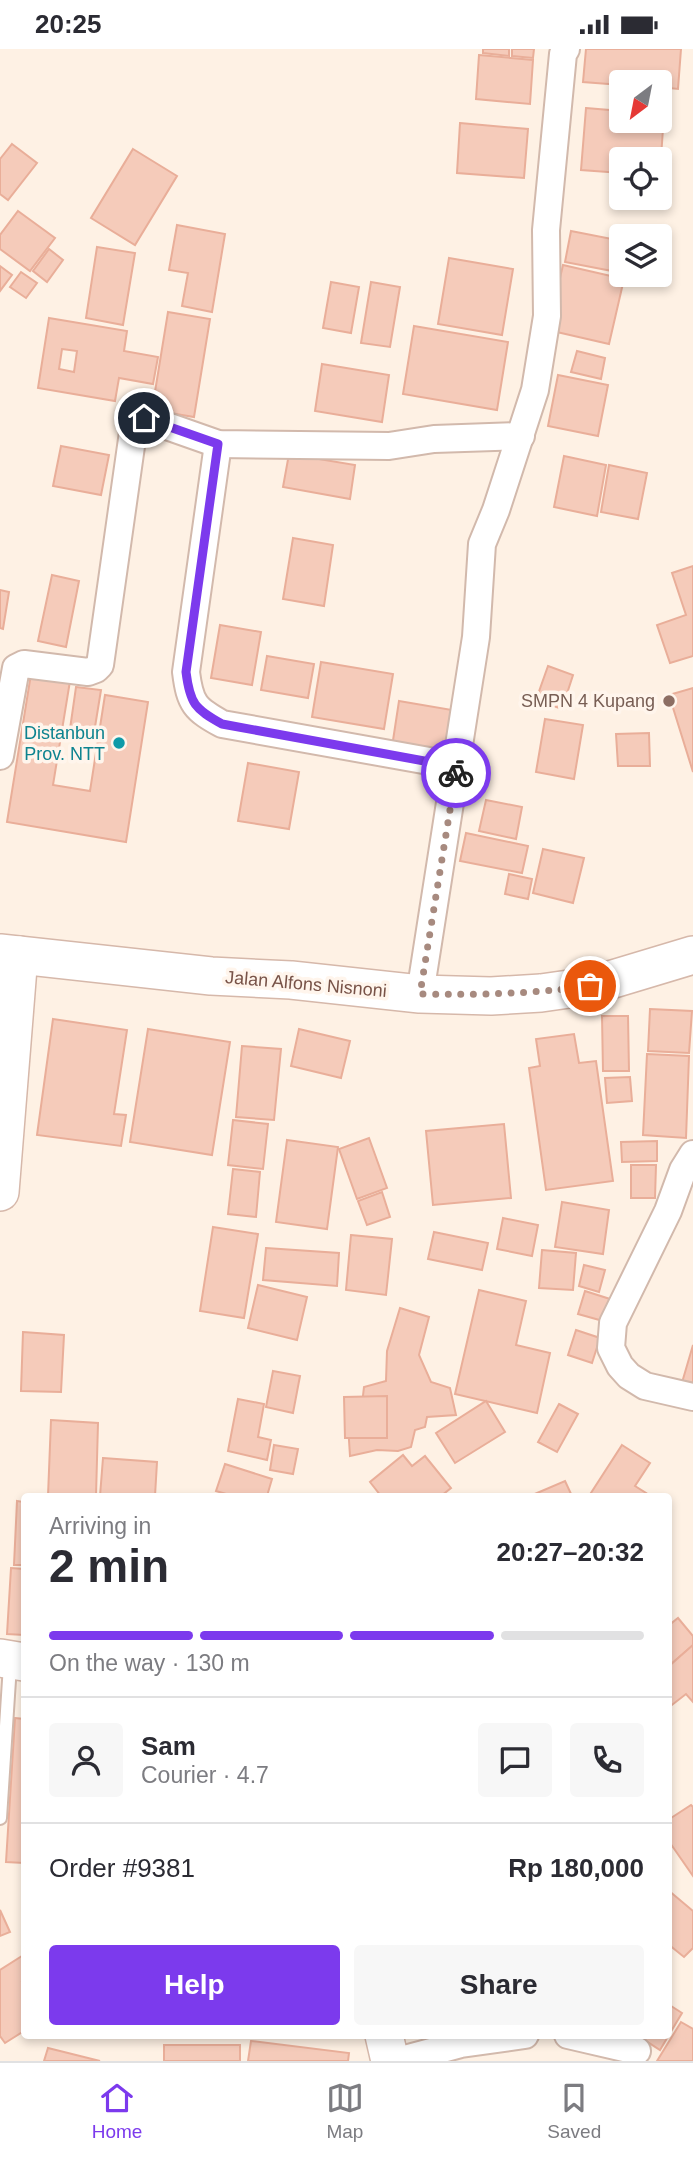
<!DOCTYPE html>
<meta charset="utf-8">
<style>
:root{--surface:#fff;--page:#f7f7f7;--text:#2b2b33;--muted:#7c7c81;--line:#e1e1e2;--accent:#7c3aed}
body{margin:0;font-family:Helvetica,sans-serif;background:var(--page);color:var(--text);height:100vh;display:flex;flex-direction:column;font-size:26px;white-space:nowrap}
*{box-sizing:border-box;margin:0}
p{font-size:23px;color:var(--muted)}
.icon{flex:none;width:38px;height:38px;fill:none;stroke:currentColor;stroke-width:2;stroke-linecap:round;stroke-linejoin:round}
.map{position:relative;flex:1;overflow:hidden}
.side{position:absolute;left:21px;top:1444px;width:651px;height:546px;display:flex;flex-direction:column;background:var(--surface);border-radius:7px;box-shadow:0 4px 10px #0003}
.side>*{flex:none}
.needle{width:46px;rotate:212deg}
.buttons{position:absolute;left:609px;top:21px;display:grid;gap:14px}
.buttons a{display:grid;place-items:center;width:63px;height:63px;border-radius:7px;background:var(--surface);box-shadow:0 4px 10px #0003;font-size:35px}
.pin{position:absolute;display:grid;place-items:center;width:60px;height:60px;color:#fff;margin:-30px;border:4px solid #fff;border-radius:50%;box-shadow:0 2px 7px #0007}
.courier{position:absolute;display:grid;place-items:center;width:70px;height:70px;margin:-35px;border:5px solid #7c3aed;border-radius:50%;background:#fff;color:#222;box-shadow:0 2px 9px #0007}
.head em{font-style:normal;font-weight:700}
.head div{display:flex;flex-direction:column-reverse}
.head{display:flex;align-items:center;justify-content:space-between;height:119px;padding:0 28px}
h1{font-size:46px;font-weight:700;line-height:52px}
.bar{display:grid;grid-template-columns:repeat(4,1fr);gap:10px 7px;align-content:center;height:84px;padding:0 28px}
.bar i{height:9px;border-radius:5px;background:var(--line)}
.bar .current{background:var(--accent)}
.bar p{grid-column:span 4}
.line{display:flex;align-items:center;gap:18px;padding:0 28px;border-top:2px solid var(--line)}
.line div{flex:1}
.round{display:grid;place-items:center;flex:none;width:74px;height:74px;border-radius:7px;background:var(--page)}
.action{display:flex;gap:14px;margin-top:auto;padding:14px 28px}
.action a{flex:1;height:80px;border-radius:7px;background:var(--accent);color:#fff;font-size:28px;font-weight:700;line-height:80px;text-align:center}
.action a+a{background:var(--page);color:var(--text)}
.status{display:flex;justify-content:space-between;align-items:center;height:49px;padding:0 35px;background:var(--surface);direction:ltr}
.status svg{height:19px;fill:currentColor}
.tab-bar{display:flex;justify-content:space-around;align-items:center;height:98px;border-top:2px solid var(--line);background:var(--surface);font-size:19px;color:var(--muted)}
.tab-bar a{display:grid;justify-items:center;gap:4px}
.tab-bar .current{color:var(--accent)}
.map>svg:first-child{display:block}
</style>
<div class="status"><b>20:25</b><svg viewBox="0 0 49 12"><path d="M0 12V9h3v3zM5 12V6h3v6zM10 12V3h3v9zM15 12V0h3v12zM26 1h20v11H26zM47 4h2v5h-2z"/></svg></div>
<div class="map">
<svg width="693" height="2012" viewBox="0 0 693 2012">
<rect width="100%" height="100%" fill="#fef1e4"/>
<g fill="#f5cbba" stroke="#e9ae99" stroke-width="2" fill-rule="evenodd">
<path d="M483,0H509V7L483,4Z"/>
<path d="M512,0H534L533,9L512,7Z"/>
<path d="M586,0H681L678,40L660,38V33H621V36L583,33Z"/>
<path d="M479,6L533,11L530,55L476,50Z"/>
<path d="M586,59L621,62V72H660V65H664L660,123V110H621V124L581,121Z"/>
<path d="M460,74L528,80L524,129L457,124Z"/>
<path d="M12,95L37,114L8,151L0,145V110Z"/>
<path d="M133,100L177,127L135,196L91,169Z"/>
<path d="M18,162L55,189L30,222L0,200V186Z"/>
<path d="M177,176L225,185L212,263L182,257L188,224L169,221Z"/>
<path d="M571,182L617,191L612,222L565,213Z"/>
<path d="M97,198L135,204L123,276L86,269Z"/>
<path d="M49,200L63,211L47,233L33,222Z"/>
<path d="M449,209L513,220L502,286L438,275Z"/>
<path d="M563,216L624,230L609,295L548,281Z"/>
<path d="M0,217L12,226L0,242Z"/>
<path d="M21,223L37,234L26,249L10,238Z"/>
<path d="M331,233L359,238L351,284L323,279Z"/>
<path d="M371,233L400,238L390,298L361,294Z"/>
<path d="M168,263L210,270L194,368L152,361Z"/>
<path d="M49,269L127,282L124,302L158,308L153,335L119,329L115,352L38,339ZM62,300L77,302L74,323L59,320Z"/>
<path d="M414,277L508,293L497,361L403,345Z"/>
<path d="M577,302L605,309L601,330L571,323Z"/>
<path d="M322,315L389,326L382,373L315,362Z"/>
<path d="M558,326L608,336L598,387L548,377Z"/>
<path d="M61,397L109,406L101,446L53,437Z"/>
<path d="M289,405L355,416L350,450L283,438Z"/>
<path d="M564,407L606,416L597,467L554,458Z"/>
<path d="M609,416L647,424L638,470L601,463Z"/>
<path d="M293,489L333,496L324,557L283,550Z"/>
<path d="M693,517V607L670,614L657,576L686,566L672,524Z"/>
<path d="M52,526L79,532L66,598L38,592Z"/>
<path d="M0,541L9,543L3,580L0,579Z"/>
<path d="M220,576L261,583L252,636L211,629Z"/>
<path d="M267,607L314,615L308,649L261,641Z"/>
<path d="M321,613L393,625L384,680L312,668Z"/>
<path d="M548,617L573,626L562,660L536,651Z"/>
<path d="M31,625L70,632L53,736L90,742L105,646L148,653L126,793L7,773Z"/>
<path d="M76,638L101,641L94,684L70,680Z"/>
<path d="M693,639V723L669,646Z"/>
<path d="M399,652L452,661L444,707L392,698Z"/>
<path d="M545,670L583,676L574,730L536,723Z"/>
<path d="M649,684L650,717H618L616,685Z"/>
<path d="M248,714L299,723L289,780L238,772Z"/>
<path d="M486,751L522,758L516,790L479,782Z"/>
<path d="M466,784L528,797L522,824L460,812Z"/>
<path d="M543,800L584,809L573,854L533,844Z"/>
<path d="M509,825L532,830L528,850L505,845Z"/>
<path d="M650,960L692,962L689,1004L648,1002Z"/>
<path d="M602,967H628L629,1022H603Z"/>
<path d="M53,970L127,981L114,1065L126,1066L121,1097L37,1086Z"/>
<path d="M148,980L230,993L212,1106L130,1093Z"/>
<path d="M299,980L350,992L341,1029L291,1017Z"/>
<path d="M574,985L579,1014L596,1012L613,1132L546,1141L529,1019L540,1017L536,990Z"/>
<path d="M242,997L281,1000L274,1071L236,1068Z"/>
<path d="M647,1005L689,1007L686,1089L643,1086Z"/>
<path d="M630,1028L632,1052L607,1054L605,1029Z"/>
<path d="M233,1071L268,1075L263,1120L228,1116Z"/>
<path d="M504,1075L511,1149L433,1156L426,1082Z"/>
<path d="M369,1089L387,1139L357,1150L339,1100Z"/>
<path d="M287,1091L338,1098L327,1180L276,1173Z"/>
<path d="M657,1092V1112L622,1113L621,1093Z"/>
<path d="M631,1116H656L655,1149H631Z"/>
<path d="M233,1120L260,1123L256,1168L228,1165Z"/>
<path d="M382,1143L390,1168L367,1176L358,1152Z"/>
<path d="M562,1153L609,1161L603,1205L555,1198Z"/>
<path d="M503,1169L538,1176L532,1207L497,1200Z"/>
<path d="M213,1178L258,1185L244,1269L200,1262Z"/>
<path d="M434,1183L488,1194L482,1221L428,1210Z"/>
<path d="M351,1186L392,1190L386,1246L346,1241Z"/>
<path d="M266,1199L339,1204L337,1237L263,1231Z"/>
<path d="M542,1201L576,1204L573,1241L539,1239Z"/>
<path d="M584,1216L605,1221L599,1243L579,1237Z"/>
<path d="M258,1236L307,1248L297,1291L248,1279Z"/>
<path d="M479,1241L526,1252L516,1296L550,1304L537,1364L455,1345Z"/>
<path d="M585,1242L610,1250L603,1272L578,1265Z"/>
<path d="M400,1259L429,1268L419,1306L431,1333L450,1339L456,1366L427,1368L425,1378L415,1381L411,1398L398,1402L377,1401L350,1407L347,1360L362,1355L364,1338L386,1332L387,1302Z"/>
<path d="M576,1281L600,1289L592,1314L568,1306Z"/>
<path d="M23,1283L64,1286L61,1343L21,1342Z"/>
<path d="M693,1296V1340L681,1337Z"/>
<path d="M273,1322L300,1327L293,1364L266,1358Z"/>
<path d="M387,1347V1389H345L344,1348Z"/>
<path d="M238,1350L264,1355L258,1388L271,1391L267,1411L228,1402Z"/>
<path d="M486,1352L505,1383L455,1414L436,1384Z"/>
<path d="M559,1355L578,1365L557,1403L538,1393Z"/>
<path d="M51,1371L98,1374L96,1447H48Z"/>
<path d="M274,1396L298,1400L293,1425L270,1421Z"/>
<path d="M622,1396L650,1414L635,1437L646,1444L643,1447H589Z"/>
<path d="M403,1406L412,1417L425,1407L451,1439L441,1447H381L370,1433Z"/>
<path d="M103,1409L157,1413L155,1447H100Z"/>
<path d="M225,1415L272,1430L267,1447H233L216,1442Z"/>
<path d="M565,1432L572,1447H530Z"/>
<path d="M17,1452L24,1453V1516H14Z"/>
<path d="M11,1519L24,1520V1586L7,1585Z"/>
<path d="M678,1569L693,1587V1596L670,1616L668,1577Z"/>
<path d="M693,1596V1653L686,1645L668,1659V1618Z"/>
<path d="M15,1669L24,1670V1814L6,1813Z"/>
<path d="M691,1756L693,1758V1827L668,1791V1771Z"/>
<path d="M668,1841L693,1862V1899L684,1908L668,1895Z"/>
<path d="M0,1861L10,1883L0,1887Z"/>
<path d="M22,1907L24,1912V1932L22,1933L24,1937V1982L5,1994L0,1987V1921Z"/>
<path d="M668,1955L682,1964L660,2001L640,1988L668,1986Z"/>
<path d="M681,1973L693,1980V2012H657Z"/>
<path d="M251,1992L349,2004L348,2012H248Z"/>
<rect x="164" y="1996" width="76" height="16"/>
<path d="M48,1999L100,2012H44Z"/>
</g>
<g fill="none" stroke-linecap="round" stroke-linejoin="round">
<defs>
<path id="lane" d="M0,1769L10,1616"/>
<g id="street">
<path d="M218,395L186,623C190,655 195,660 222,675L457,717"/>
<path d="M0,707L16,619L24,615L88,623L96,620L100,616L134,376L144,369L218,395L389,397L434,390L521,387"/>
<path d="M420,945L476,588L482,495L496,461L535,341L547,267L546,181L563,5L566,0"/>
<path d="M693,1105L683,1121L668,1162L613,1274L611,1299L620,1317L629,1327L645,1337L693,1348"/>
<path d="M568,1986L637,2002"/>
<path d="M397,2012L461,1995L525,1986"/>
</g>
<g id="secondary">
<path d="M0,904L211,927L291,931L420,945L491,947L541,944L590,937L693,906"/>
<path d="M0,1143L19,906"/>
<path d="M0,1609L24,1613"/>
<path d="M384,1986L390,2012"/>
</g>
</defs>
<use href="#lane" stroke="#d2b9ac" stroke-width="16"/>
<use href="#street" stroke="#d2b9ac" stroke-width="30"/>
<use href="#secondary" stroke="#d6b8aa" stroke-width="40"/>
<use href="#lane" stroke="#fff" stroke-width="12"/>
<use href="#street" stroke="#fff" stroke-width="26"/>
<use href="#secondary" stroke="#fff" stroke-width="37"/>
</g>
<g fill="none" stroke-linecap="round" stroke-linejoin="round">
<path stroke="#a78a7f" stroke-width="7" stroke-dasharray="0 12.6" d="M456,724L420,945C479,946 531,945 590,937"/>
<path stroke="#7c3aed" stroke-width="9" d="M144,369L218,395L186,623C190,655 195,660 222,675L457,718L456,724"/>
</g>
<circle fill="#8d6e63" stroke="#fff5ec" stroke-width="2.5" cx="669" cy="652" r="7"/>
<circle fill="#0f9aa8" stroke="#fff5ec" stroke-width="2.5" cx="119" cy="694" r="7"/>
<g text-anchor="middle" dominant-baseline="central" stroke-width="7" stroke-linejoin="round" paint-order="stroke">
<g font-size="18" fill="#785e54" stroke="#fff5ec" text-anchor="end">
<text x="655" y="652">SMPN 4 Kupang</text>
</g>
<g font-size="18" fill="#0d838f" stroke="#fff5ec" text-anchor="end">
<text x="105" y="684">Distanbun<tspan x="105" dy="21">Prov. NTT</tspan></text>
</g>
<g font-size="18" fill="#785348" stroke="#fff5ec">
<text transform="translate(306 935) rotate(5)">Jalan Alfons Nisnoni</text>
</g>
</g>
</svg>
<div class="buttons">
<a><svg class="needle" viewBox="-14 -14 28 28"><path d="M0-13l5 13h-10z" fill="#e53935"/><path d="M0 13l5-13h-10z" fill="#7c7c81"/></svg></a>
<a><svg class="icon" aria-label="locate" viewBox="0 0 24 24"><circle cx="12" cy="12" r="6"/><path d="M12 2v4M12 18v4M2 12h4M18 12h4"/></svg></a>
<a><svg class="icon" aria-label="layers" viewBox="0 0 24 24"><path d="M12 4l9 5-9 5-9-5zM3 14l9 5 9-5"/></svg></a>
</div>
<div class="pin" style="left:590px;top:937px;background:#ea580c"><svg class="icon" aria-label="bag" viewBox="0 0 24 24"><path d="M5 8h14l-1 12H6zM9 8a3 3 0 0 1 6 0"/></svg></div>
<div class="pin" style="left:144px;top:369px;background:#1f2937"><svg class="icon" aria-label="home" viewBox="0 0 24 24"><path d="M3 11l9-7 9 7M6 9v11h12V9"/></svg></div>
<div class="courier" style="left:456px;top:724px"><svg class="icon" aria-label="bike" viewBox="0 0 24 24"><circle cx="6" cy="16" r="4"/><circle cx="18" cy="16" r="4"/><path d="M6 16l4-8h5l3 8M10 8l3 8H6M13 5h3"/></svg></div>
<section class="side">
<div class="head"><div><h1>2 min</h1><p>Arriving in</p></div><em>20:27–20:32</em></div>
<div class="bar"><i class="current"></i><i class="current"></i><i class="current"></i><i></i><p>On the way · 130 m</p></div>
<div class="line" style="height:126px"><a class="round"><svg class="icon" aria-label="person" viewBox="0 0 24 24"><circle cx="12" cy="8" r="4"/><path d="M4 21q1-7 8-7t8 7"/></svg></a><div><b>Sam</b><p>Courier · 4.7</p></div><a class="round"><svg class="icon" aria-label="chat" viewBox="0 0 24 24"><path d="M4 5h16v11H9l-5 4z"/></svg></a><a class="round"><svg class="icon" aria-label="phone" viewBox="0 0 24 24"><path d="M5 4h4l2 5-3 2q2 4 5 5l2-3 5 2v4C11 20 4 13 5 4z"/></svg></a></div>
<div class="line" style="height:91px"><div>Order #9381</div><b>Rp 180,000</b></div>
<div class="action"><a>Help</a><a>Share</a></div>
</section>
</div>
<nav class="tab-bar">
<a class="current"><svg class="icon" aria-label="home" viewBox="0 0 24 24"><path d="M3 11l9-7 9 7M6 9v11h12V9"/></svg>Home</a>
<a><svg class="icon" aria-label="map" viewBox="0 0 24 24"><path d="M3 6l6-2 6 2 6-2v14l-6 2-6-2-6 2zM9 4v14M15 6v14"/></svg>Map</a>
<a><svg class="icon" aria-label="saved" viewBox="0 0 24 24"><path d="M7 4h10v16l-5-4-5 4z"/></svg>Saved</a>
</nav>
